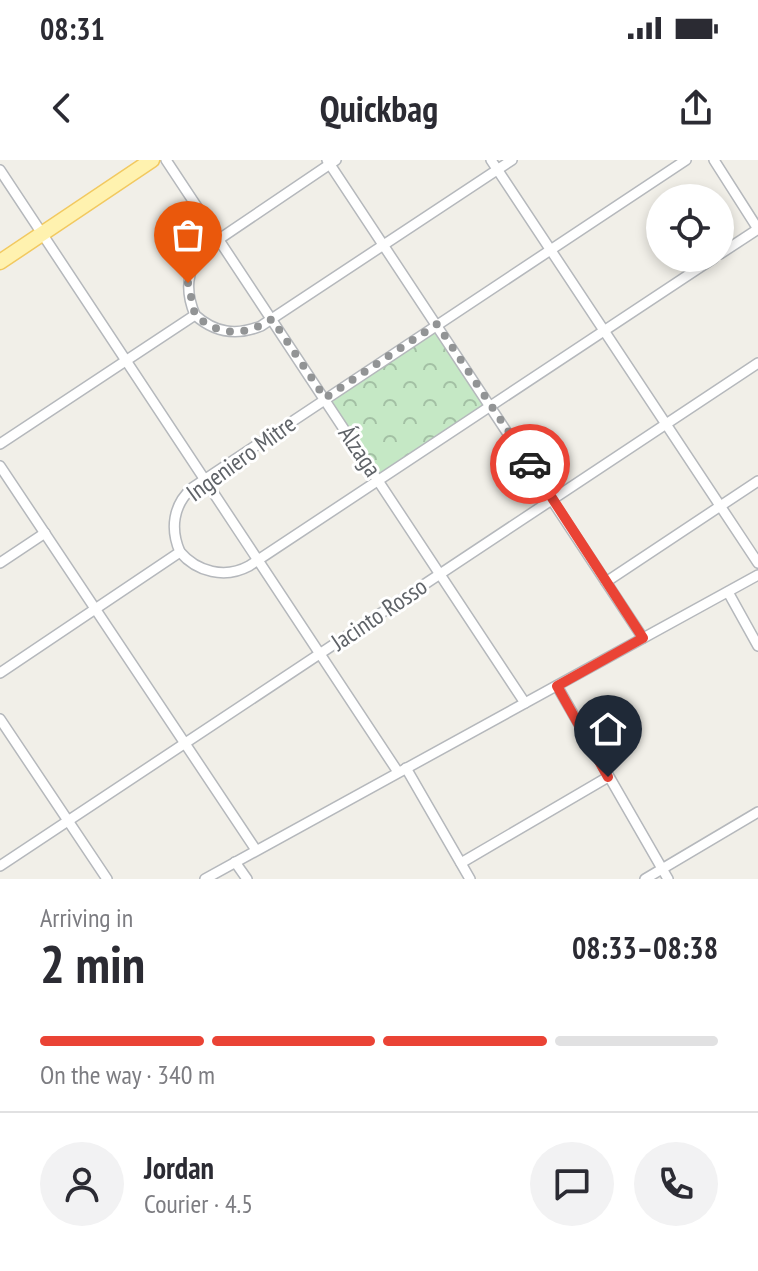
<!DOCTYPE html>
<meta charset="utf-8">
<style>
:root{--surface:#fff;--page:#f2f2f3;--text:#2b2b33;--muted:#7c7c81;--line:#e1e1e2;--accent:#ea4335}
body{margin:0;font-family:"PT Sans Narrow",sans-serif;background:var(--page);color:var(--text);height:100vh;display:flex;flex-direction:column;font-size:30px;white-space:nowrap}
*{box-sizing:border-box;margin:0}
p{font-size:26px;color:var(--muted)}
.icon{flex:none;width:44px;height:44px;fill:none;stroke:currentColor;stroke-width:2;stroke-linecap:round;stroke-linejoin:round}
.map{position:relative;height:719px;overflow:hidden}
.sheet{display:flex;flex-direction:column;background:var(--surface);flex:1}
.sheet>*{flex:none}
.fabs{position:absolute;left:646px;top:24px;display:grid;gap:16px}
.fabs a{display:grid;place-items:center;width:88px;height:88px;border-radius:50%;background:var(--surface);box-shadow:0 4px 12px #0003;font-size:40px}
.pin{position:absolute;display:grid;place-items:center;width:68px;height:68px;color:#fff;margin:-82px -34px;border-radius:50% 50% 50% 0;rotate:-45deg;box-shadow:0 0 8px #0007}
.pin .icon{rotate:45deg}
.courier{position:absolute;display:grid;place-items:center;width:80px;height:80px;margin:-40px;border:6px solid #ea4335;border-radius:50%;background:#fff;color:#222;box-shadow:0 2px 10px #0007}
.head em{font-style:normal;font-weight:600}
.head div{display:flex;flex-direction:column-reverse}
.head{display:flex;align-items:center;justify-content:space-between;height:136px;padding:0 40px}
h1{font-size:52px;font-weight:600;line-height:60px}
.bar{display:grid;grid-template-columns:repeat(4,1fr);gap:12px 8px;align-content:center;height:96px;padding:0 40px}
.bar i{height:10px;border-radius:6px;background:var(--line)}
.bar .on{background:var(--accent)}
.bar p{grid-column:span 4}
.line{display:flex;align-items:center;gap:20px;padding:0 40px;border-top:2px solid var(--line)}
.line div{flex:1}
.round{display:grid;place-items:center;flex:none;width:84px;height:84px;border-radius:42px;background:var(--page)}
.status{display:flex;justify-content:space-between;align-items:center;height:56px;padding:0 40px;background:var(--surface);direction:ltr}
.status svg{height:22px;fill:currentColor}
header{display:flex;justify-content:space-between;align-items:center;height:104px;padding:0 40px;background:var(--surface);font-size:36px;font-weight:600}
.map>svg:first-child{display:block}
</style>
<div class="status"><b>08:31</b><svg viewBox="0 0 49 12"><path d="M0 12V9h3v3zM5 12V6h3v6zM10 12V3h3v9zM15 12V0h3v12zM26 1h20v11H26zM47 4h2v5h-2z"/></svg></div>
<header><svg class="icon" aria-label="back" viewBox="0 0 24 24"><path d="M15 5l-7 7 7 7"/></svg>Quickbag<svg class="icon" aria-label="share" viewBox="0 0 24 24"><path d="M12 15V3M7 8l5-5 5 5M5 13v7h14v-7"/></svg></header>
<div class="map">
<svg width="758" height="719" viewBox="0 0 758 719">
<defs>
<pattern id="forest-crowns" width="20" height="18" patternUnits="userSpaceOnUse" patternTransform="scale(2)"><rect width="20" height="18" fill="#c5e8c5"/><path d="M2 6a3 3 0 1 1 6 0M12 15a3 3 0 1 1 6 0" fill="none" stroke="#a3c0a4"/></pattern>
</defs>
<rect width="100%" height="100%" fill="#f1efe8"/>
<path fill="url(#forest-crowns)" d="M437,164L491,244L378,318L325,238Z"/>
<g fill="none" stroke-linecap="round" stroke-linejoin="round">
<defs>
<g id="street">
<path d="M166,0L525,543"/>
<path d="M327,0L643,478"/>
<path d="M491,0L758,403"/>
<path d="M714,0L758,69"/>
<path d="M0,10L398,612"/>
<path d="M720,94L758,69"/>
<path d="M195,155C215,173 236,176 261,166L512,0"/>
<path d="M195,155C185,131 186,110 203,90L336,0"/>
<path d="M0,284L195,155"/>
<path d="M0,306L256,690"/>
<path d="M180,392C197,412 225,419 249,406L714,98"/>
<path d="M0,403L45,373"/>
<path d="M606,422L758,321"/>
<path d="M728,432L758,486"/>
<path d="M0,513L180,392C170,369 173,345 192,328L686,0"/>
<path d="M557,526L668,719"/>
<path d="M0,559L107,719"/>
<path d="M406,608L470,719"/>
<path d="M235,702L247,719"/>
<path d="M461,703L608,617"/>
<path d="M0,706L758,203"/>
<path d="M205,719L758,415"/>
<path d="M645,719L758,652"/>
</g>
<path id="primary" d="M0,102L152,0"/>
</defs>
<use href="#street" stroke="#b5b8bc" stroke-width="12"/>
<use href="#primary" stroke="#f2c960" stroke-width="17"/>
<use href="#street" stroke="#fff" stroke-width="9"/>
<use href="#primary" stroke="#fff2af" stroke-width="14"/>
</g>
<g fill="none" stroke-linecap="round" stroke-linejoin="round">
<path stroke="#929495" stroke-width="8" stroke-dasharray="0 14.4" d="M188,123L195,155C220,177 245,176 272,159L325,238L437,164L530,304"/>
<path stroke="#ea4335" stroke-width="10" d="M530,304L643,478L557,526L608,617"/>
</g>
<g text-anchor="middle" dominant-baseline="central" stroke-width="6" stroke-linejoin="round" paint-order="stroke">
<g font-size="24" fill="#5f6368" stroke="#fff">
<text transform="translate(360 291) rotate(56)">Álzaga</text>
<text transform="translate(241 298) rotate(-36)">Ingeniero Mitre</text>
<text transform="translate(379 454) rotate(-34)">Jacinto Rosso</text>
</g>
</g>
</svg>
<div class="fabs">
<a><svg class="icon" aria-label="locate" viewBox="0 0 24 24"><circle cx="12" cy="12" r="6"/><path d="M12 2v4M12 18v4M2 12h4M18 12h4"/></svg></a>
</div>
<div class="pin" style="left:188px;top:123px;background:#ea580c"><svg class="icon" aria-label="bag" viewBox="0 0 24 24"><path d="M5 8h14l-1 12H6zM9 8a3 3 0 0 1 6 0"/></svg></div>
<div class="pin" style="left:608px;top:617px;background:#1f2937"><svg class="icon" aria-label="home" viewBox="0 0 24 24"><path d="M3 11l9-7 9 7M6 9v11h12V9"/></svg></div>
<div class="courier" style="left:530px;top:304px"><svg class="icon" aria-label="car" viewBox="0 0 24 24"><path d="M5 17H2v-5l4-1 3-4h7l3 4 3 1v5h-3M9 17h6M6 11h13"/><circle cx="7" cy="17" r="2"/><circle cx="17" cy="17" r="2"/></svg></div>
</div>
<section class="sheet">
<div class="head"><div><h1>2 min</h1><p>Arriving in</p></div><em>08:33–08:38</em></div>
<div class="bar"><i class="on"></i><i class="on"></i><i class="on"></i><i></i><p>On the way · 340 m</p></div>
<div class="line" style="height:144px"><a class="round"><svg class="icon" aria-label="person" viewBox="0 0 24 24"><circle cx="12" cy="8" r="4"/><path d="M4 21q1-7 8-7t8 7"/></svg></a><div><b>Jordan</b><p>Courier · 4.5</p></div><a class="round"><svg class="icon" aria-label="chat" viewBox="0 0 24 24"><path d="M4 5h16v11H9l-5 4z"/></svg></a><a class="round"><svg class="icon" aria-label="phone" viewBox="0 0 24 24"><path d="M5 4h4l2 5-3 2q2 4 5 5l2-3 5 2v4C11 20 4 13 5 4z"/></svg></a></div>
</section>
